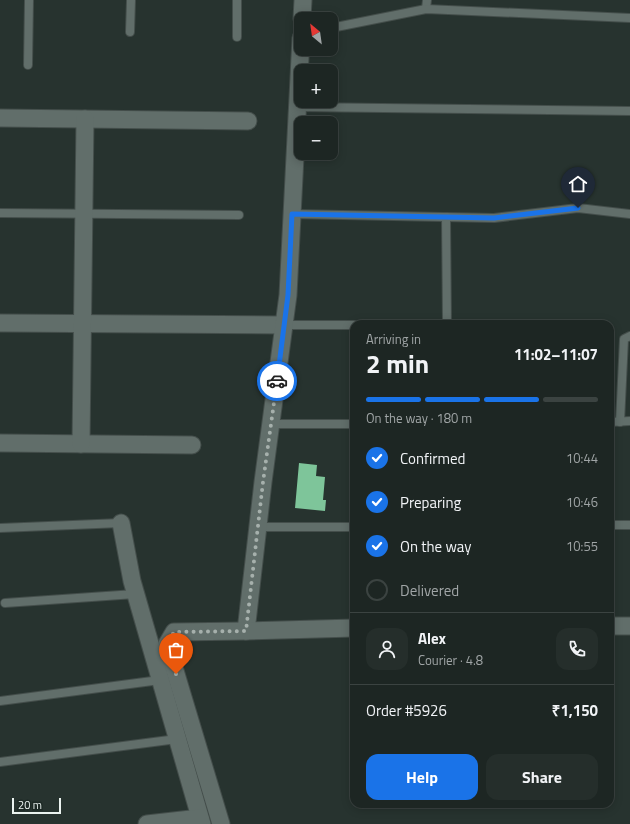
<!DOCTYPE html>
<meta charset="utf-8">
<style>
:root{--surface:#1d2623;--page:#252e2b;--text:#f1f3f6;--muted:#a0a5a6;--line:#3b4341;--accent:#1a73e8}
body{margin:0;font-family:"Titillium Web",sans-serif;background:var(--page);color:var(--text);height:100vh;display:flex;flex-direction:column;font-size:15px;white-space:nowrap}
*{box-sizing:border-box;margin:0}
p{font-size:13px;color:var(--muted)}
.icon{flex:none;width:22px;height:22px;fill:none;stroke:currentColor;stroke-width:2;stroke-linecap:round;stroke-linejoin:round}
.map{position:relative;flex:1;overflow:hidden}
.side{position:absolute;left:350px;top:320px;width:264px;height:488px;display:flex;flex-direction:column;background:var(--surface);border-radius:12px;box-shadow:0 2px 10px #0003,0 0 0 1px var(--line)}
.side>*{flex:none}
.needle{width:26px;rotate:331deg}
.fabs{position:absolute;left:294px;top:12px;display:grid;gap:8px}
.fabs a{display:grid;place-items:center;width:44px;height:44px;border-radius:8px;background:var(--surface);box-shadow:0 2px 10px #0003,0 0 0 1px var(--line);font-size:20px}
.scale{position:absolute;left:12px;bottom:10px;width:49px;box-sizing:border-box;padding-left:4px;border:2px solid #ebf3f0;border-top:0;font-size:11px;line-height:14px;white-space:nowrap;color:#ebf3f0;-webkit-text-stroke:3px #1d2925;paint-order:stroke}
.pin{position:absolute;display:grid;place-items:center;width:34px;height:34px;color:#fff;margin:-41px -17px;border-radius:50% 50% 50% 0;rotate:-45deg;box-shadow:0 0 4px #0007}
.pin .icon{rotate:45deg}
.courier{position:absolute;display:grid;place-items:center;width:40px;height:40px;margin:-20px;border:3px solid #1a73e8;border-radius:50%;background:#fff;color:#222;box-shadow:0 1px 5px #0007}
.summary em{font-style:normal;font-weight:700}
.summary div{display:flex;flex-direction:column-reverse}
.summary{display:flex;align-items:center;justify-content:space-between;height:68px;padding:0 16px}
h1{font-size:26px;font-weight:700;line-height:30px}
.bar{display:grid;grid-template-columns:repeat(4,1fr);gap:6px 4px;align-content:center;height:48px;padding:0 16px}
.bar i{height:5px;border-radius:3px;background:var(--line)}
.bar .selected{background:var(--accent)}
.bar p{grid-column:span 4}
.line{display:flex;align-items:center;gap:10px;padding:0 16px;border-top:1px solid var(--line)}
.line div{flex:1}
.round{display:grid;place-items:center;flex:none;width:42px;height:42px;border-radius:12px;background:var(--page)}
ol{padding:0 16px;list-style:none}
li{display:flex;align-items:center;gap:12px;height:44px}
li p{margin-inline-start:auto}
li .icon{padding:4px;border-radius:50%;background:var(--accent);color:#fff;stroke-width:4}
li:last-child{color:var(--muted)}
li i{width:22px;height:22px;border:2px solid var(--line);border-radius:50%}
.button{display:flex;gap:8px;margin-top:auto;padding:8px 16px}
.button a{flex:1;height:46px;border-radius:12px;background:var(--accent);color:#fff;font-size:16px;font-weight:700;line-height:46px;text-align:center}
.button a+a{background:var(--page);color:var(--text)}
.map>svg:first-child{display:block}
</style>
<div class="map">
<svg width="630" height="824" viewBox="0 0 630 824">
<rect width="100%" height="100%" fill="#27332f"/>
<path fill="#7ec59a" d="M299,463L317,465L316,476L325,477L323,500H326L325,511L295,508Z"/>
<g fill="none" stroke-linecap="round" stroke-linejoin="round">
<defs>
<g id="service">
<path d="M426,9L427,0"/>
<path d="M331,28L426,9L630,18"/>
<path d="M130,32L131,0"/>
<path d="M237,37V0"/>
<path d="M28,65L29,0"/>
<path d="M298,107L630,111"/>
<path d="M0,213L239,215"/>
<path d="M292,214L494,218L578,208L630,214"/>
<path d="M446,217L447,324"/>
<path d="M284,325H354"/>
<path d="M610,422L630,421"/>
<path d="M620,422L624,339L630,336"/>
<path d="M271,424H354"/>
<path d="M610,525H630"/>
<path d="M258,527H354"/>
<path d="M0,528L121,523"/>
<path d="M5,603L135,594"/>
<path d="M0,701L160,680"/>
<path d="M0,762L177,739"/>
</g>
<g id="minor">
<path d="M302,19L303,0"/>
<path d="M0,118L248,121"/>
<path d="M0,323L284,325"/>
<path d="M0,443L192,445"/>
<path d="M81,444L85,119"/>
<path d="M121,523L132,581L202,824"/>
<path d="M610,626H630"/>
<path d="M246,631L263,482L288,295L301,38"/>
<path d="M147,824L200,818"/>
<path d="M221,824L167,644L174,632L246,631L354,628"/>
</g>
</defs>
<use href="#service" stroke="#444e4b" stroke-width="10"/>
<use href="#minor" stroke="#444e4b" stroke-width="19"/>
<use href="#service" stroke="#616e6a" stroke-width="8"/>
<use href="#minor" stroke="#616e6a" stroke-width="17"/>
</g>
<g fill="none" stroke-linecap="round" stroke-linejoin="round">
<path stroke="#a6b0ac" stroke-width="4" stroke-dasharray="0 7.2" d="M176,674L167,644L174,632L246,631L263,482L277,381"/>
<path stroke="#1a73e8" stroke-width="5" d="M277,381L288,295L292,214L494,218L578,208"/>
</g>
</svg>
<div class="fabs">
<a><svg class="needle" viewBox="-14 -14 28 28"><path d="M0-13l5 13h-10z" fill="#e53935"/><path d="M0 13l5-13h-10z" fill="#a0a5a6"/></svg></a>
<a>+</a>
<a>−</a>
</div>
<div class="scale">20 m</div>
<div class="pin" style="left:176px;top:674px;background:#ea580c"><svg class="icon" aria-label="bag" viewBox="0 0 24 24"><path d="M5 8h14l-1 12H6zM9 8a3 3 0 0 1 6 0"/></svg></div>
<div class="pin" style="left:578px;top:208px;background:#1f2937"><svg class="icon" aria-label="home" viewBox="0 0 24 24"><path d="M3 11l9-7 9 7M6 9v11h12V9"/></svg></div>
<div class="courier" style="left:277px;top:381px"><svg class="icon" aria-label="car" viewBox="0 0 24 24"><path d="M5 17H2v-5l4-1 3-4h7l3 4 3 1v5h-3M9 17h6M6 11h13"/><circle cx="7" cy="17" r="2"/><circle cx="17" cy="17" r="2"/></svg></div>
<section class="side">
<div class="summary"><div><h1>2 min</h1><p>Arriving in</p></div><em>11:02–11:07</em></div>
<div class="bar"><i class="selected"></i><i class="selected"></i><i class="selected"></i><i></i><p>On the way · 180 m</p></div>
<ol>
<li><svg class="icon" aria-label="check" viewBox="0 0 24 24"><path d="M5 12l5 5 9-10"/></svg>Confirmed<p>10:44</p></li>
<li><svg class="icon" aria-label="check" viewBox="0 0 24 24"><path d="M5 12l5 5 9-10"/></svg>Preparing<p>10:46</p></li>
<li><svg class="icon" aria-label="check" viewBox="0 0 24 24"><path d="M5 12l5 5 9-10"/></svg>On the way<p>10:55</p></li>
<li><i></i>Delivered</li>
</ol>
<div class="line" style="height:72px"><a class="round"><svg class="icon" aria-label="person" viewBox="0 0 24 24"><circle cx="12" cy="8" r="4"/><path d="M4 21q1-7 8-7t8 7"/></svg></a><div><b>Alex</b><p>Courier · 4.8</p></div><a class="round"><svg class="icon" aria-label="phone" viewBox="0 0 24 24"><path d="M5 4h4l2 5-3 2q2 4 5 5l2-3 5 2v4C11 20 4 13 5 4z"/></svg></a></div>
<div class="line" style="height:52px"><div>Order #5926</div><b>₹1,150</b></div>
<div class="button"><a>Help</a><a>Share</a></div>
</section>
</div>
